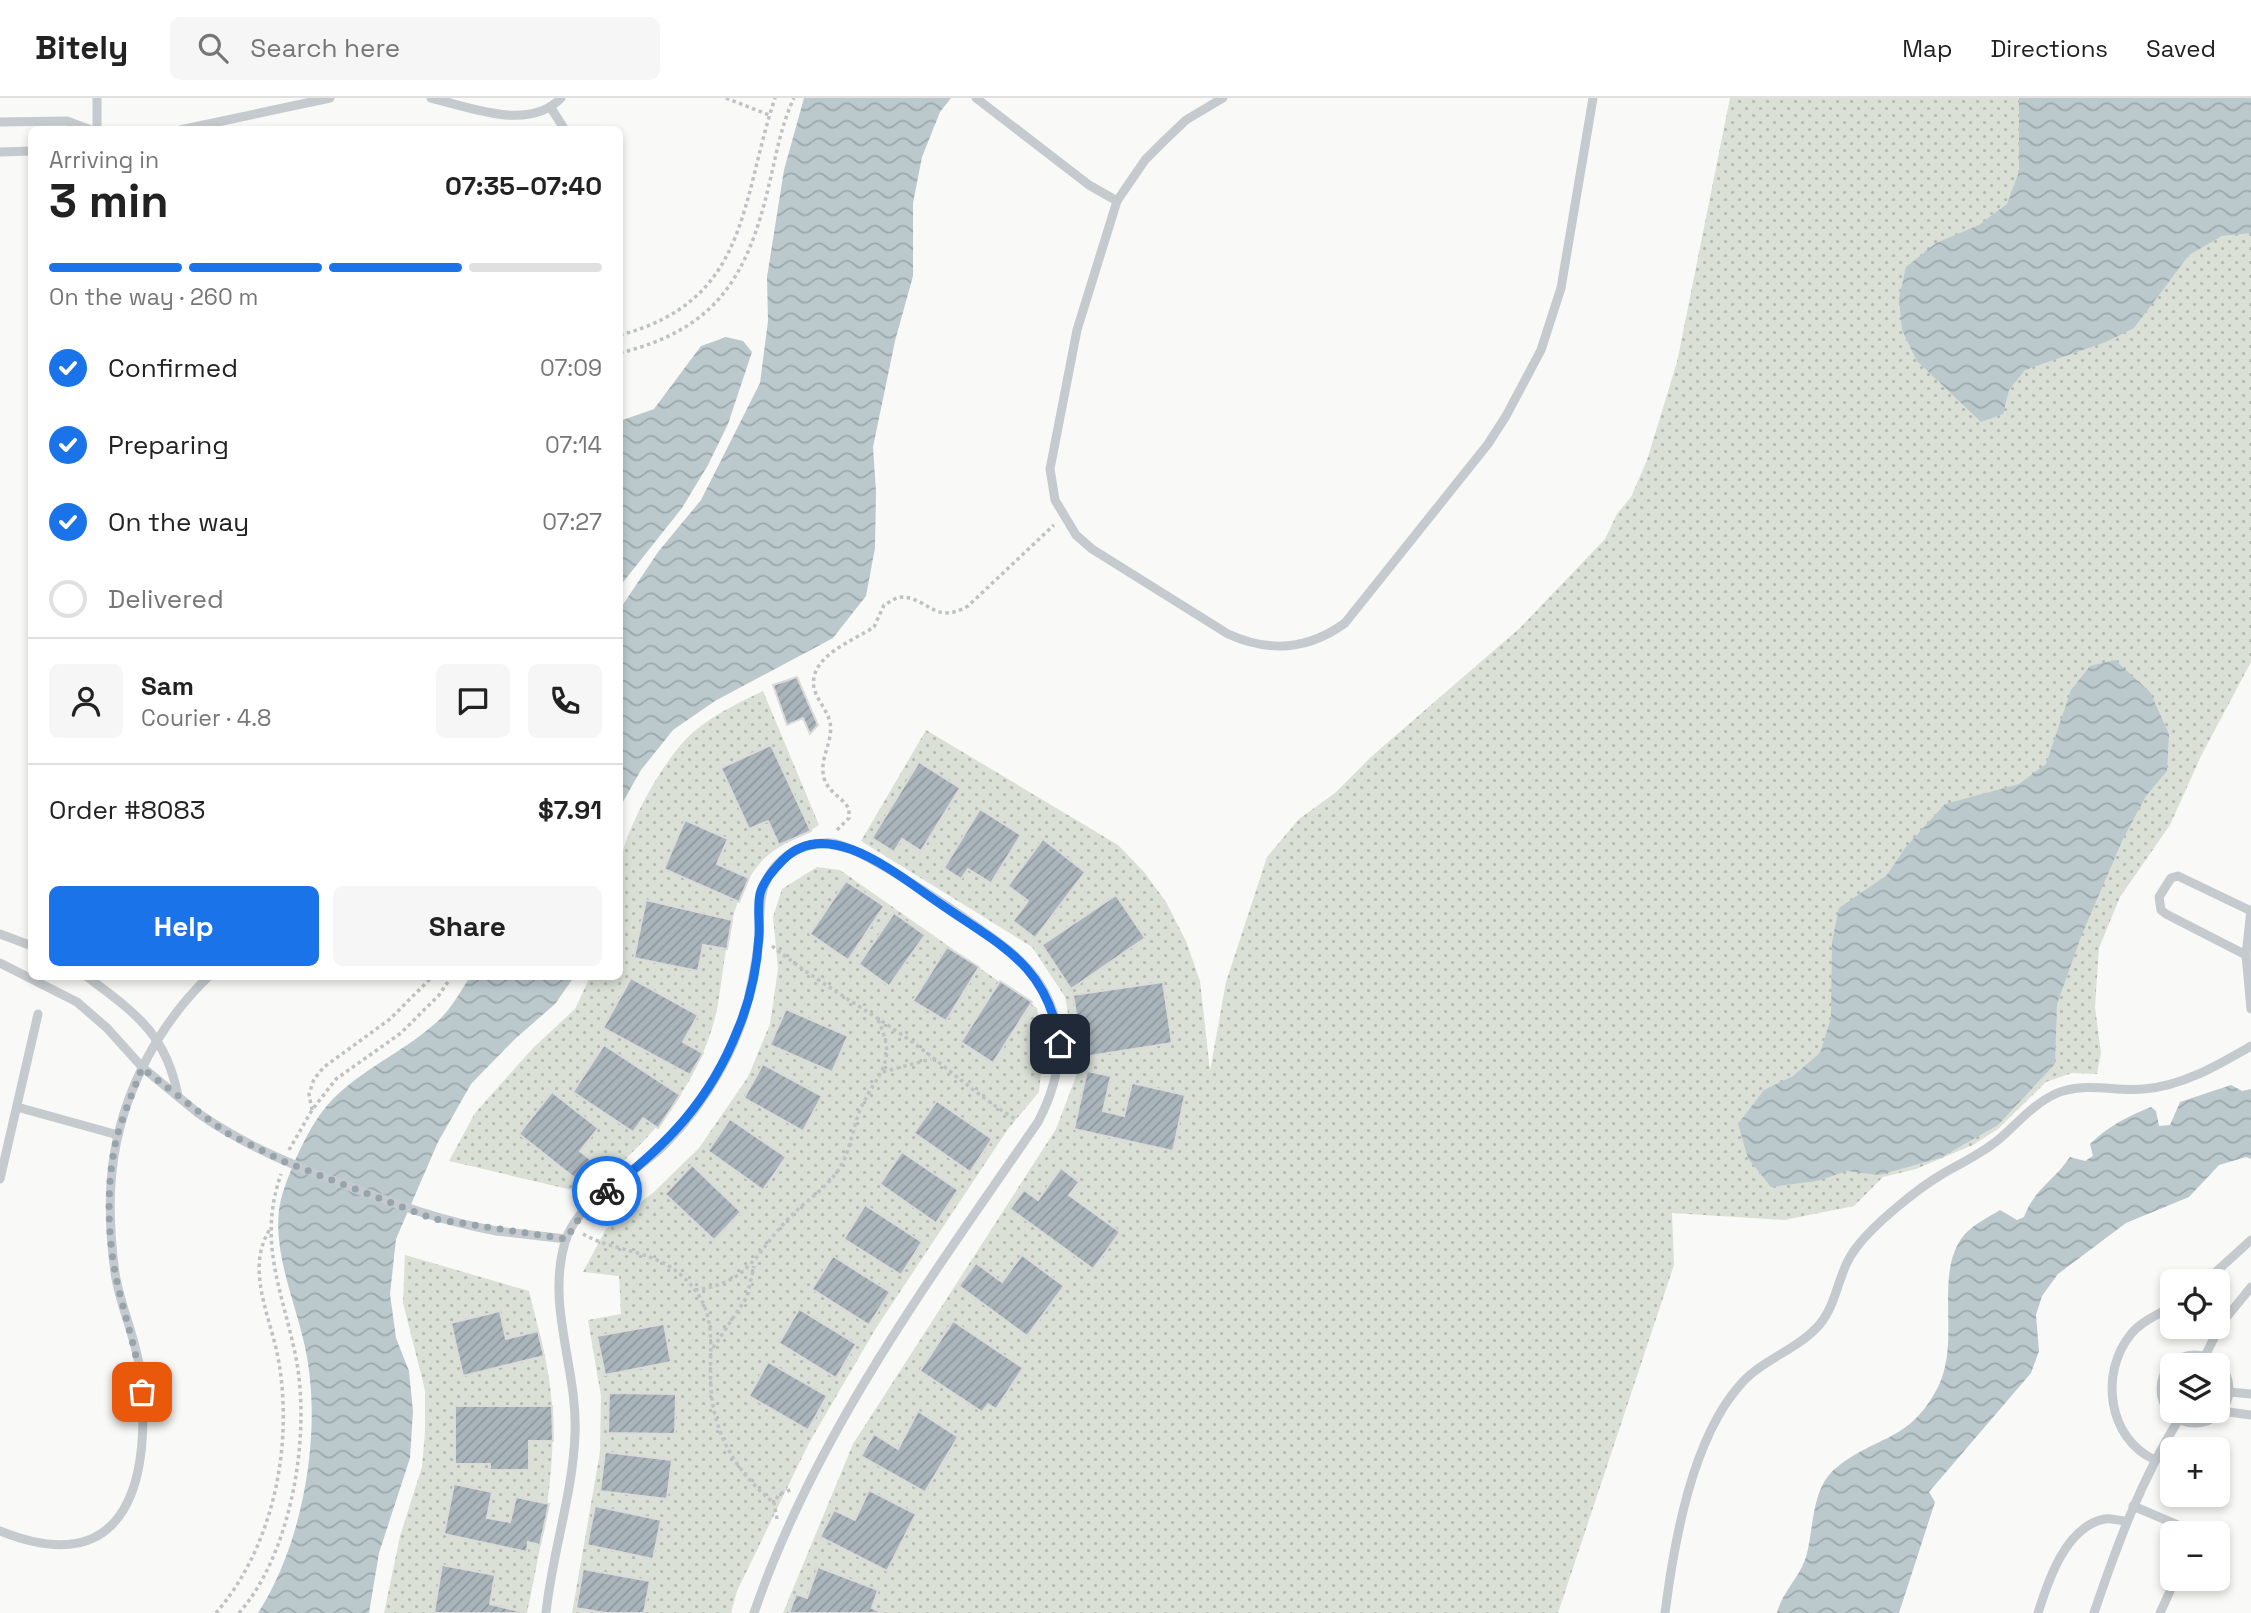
<!DOCTYPE html>
<meta charset="utf-8">
<style>
:root{--surface:#fff;--page:#f6f6f6;--text:#222;--muted:#767676;--line:#e0e0e0;--accent:#1a73e8}
body{margin:0;font-family:"Space Grotesk",sans-serif;background:var(--page);color:var(--text);height:100vh;display:flex;flex-direction:column;font-size:26px;white-space:nowrap}
*{box-sizing:border-box;margin:0}
p{font-size:23px;color:var(--muted)}
.icon{flex:none;width:38px;height:38px;fill:none;stroke:currentColor;stroke-width:2;stroke-linecap:round;stroke-linejoin:round}
.map{position:relative;flex:1;overflow:hidden}
.side{position:absolute;left:28px;top:28px;width:595px;height:854px;display:flex;flex-direction:column;background:var(--surface);border-radius:10px;box-shadow:0 4px 10px #0003}
.side>*{flex:none}
.fabs{position:absolute;left:2160px;top:1171px;display:grid;gap:14px}
.fabs a{display:grid;place-items:center;width:70px;height:70px;border-radius:10px;background:var(--surface);box-shadow:0 4px 10px #0003;font-size:35px}
.pin{position:absolute;display:grid;place-items:center;width:60px;height:60px;color:#fff;margin:-30px;border-radius:14px;box-shadow:0 4px 10px #0006}
.courier{position:absolute;display:grid;place-items:center;width:70px;height:70px;margin:-35px;border:5px solid #1a73e8;border-radius:50%;background:#fff;color:#222;box-shadow:0 2px 9px #0007}
.headline em{font-style:normal;font-weight:800}
.headline div{display:flex;flex-direction:column-reverse}
.headline{display:flex;align-items:center;justify-content:space-between;height:119px;padding:0 21px}
h1{font-size:46px;font-weight:800;line-height:52px}
.bar{display:grid;grid-template-columns:repeat(4,1fr);gap:10px 7px;align-content:center;height:84px;padding:0 21px}
.bar i{height:9px;border-radius:5px;background:var(--line)}
.bar .current{background:var(--accent)}
.bar p{grid-column:span 4}
.line{display:flex;align-items:center;gap:18px;padding:0 21px;border-top:2px solid var(--line)}
.line div{flex:1}
.round{display:grid;place-items:center;flex:none;width:74px;height:74px;border-radius:10px;background:var(--page)}
ol{padding:0 21px;list-style:none}
li{display:flex;align-items:center;gap:21px;height:77px}
li p{margin-inline-start:auto}
li .icon{padding:7px;border-radius:50%;background:var(--accent);color:#fff;stroke-width:4}
li:last-child{color:var(--muted)}
li i{width:38px;height:38px;border:4px solid var(--line);border-radius:50%}
.action{display:flex;gap:14px;margin-top:auto;padding:14px 21px}
.action a{flex:1;height:80px;border-radius:10px;background:var(--accent);color:#fff;font-size:28px;font-weight:800;line-height:80px;text-align:center}
.action a+a{background:var(--page);color:var(--text)}
header{display:flex;align-items:center;gap:42px;box-sizing:border-box;height:98px;padding:0 35px;background:var(--surface);border-bottom:2px solid var(--line)}
header strong{font-size:33px}
nav{display:flex;gap:38px;margin-inline-start:auto;font-size:24px}
.search{width:490px;height:63px;background:var(--page);display:flex;align-items:center;gap:18px;box-sizing:border-box;padding:0 24px;border-radius:10px;color:var(--muted);font-size:26px}
.map>svg:first-child{display:block}
</style>
<header>
<strong>Bitely</strong>
<div class="search"><svg class="icon" aria-label="search" viewBox="0 0 24 24"><circle cx="10" cy="10" r="6"/><path d="M15 15l6 6"/></svg>Search here</div>
<nav><a>Map</a><a>Directions</a><a>Saved</a></nav>
</header>
<div class="map">
<svg width="2251" height="1515" viewBox="0 0 2251 1515">
<defs>
<pattern id="grass-dots" width="8" height="8" patternUnits="userSpaceOnUse" patternTransform="scale(1.75)"><rect width="8" height="8" fill="#dae0d6"/><path d="M2 2h.1M6 6h.1" fill="none" stroke="#b4bab3" stroke-width="1.8" stroke-linecap="round"/></pattern>
<pattern id="water-waves" width="16" height="10" patternUnits="userSpaceOnUse" patternTransform="scale(1.75)"><rect width="16" height="10" fill="#bbc9cd"/><path d="M0 5q4-4 8 0t8 0" fill="none" stroke="#9ba8ac"/></pattern>
<pattern id="building-hatch" width="6" height="6" patternUnits="userSpaceOnUse" patternTransform="scale(1.75)"><rect width="6" height="6" fill="#aab5bb"/><path d="M-1 1l2-2M0 6l6-6M5 7l2-2" fill="none" stroke="#8e989e"/></pattern>
</defs>
<rect width="100%" height="100%" fill="#f9f9f7"/>
<g fill="url(#grass-dots)">
<path d="M1730,0H2251V564L2201,658L2170,727L2120,799L2099,850L2095,909L2101,955L2097,976L2072,975L2046,984L1998,1031L1973,1047L1916,1071L1883,1079L1854,1108L1784,1122L1672,1115L1674,1167L1558,1515H783L853,1346L1056,1031L1078,973L1065,899L1032,849L861,743L926,632L1118,747L1144,774L1166,804L1186,843L1200,883L1210,973L1226,884L1267,759L1299,721L1335,695L1372,658L1521,529L1605,441L1617,416L1631,399L1647,362L1677,264Z"/>
<path d="M763,593L819,727C800,741 777,746 761,764C727,802 726,860 718,906C703,986 647,1048 585,1095L449,1063L475,1015L533,950L575,911L590,879L620,878C620,847 614,793 620,765C627,728 660,669 685,642C706,620 736,606 763,593Z"/>
<path d="M817,769L840,772L1037,910L1044,947L1039,994L1008,1031L876,1230L809,1345L737,1493L731,1515H572L600,1354L601,1298L588,1222L621,1216L619,1178L583,1174L606,1131L654,1094L699,1050L748,979L770,926L778,871L773,819L782,791Z"/>
<path d="M405,1157L529,1193C538,1231 550,1270 552,1308C556,1379 541,1446 527,1515H384L400,1438L422,1369L425,1334V1292L403,1205Z"/>
</g>
<g fill="url(#water-waves)">
<path d="M804,0H951L940,14L922,59L913,105V178L895,243L873,349L876,393L875,450L866,498L833,540L715,603L673,632L641,672L620,709V511L658,454L701,402L760,285L768,223L767,179L784,72Z"/>
<path d="M2019,0H2251V135L2222,138L2189,157L2134,230L2106,244L2025,272L2009,292L2003,316L1981,324L1917,263L1902,232L1899,200L1906,169L1936,145L1979,127L2007,106L2019,74Z"/>
<path d="M726,239L743,243L752,254L728,326L708,367L682,410L620,488V323L654,311L701,248Z"/>
<path d="M2115,562L2150,594L2169,636L2167,673L2146,698L2123,741L2082,836L2057,906L2055,966L1998,1027L1940,1060L1879,1077L1847,1073L1817,1083L1771,1089L1748,1060L1738,1026L1764,992L1793,978L1820,955L1831,920L1832,844L1839,810L1887,777L1905,750L1945,706L2019,686L2046,666L2071,592L2090,568Z"/>
<path d="M470,879H574L555,906L515,941L471,986L438,1044L396,1141L390,1196L396,1240L409,1273L413,1313L410,1360L379,1455L369,1515H258C304,1444 323,1332 305,1249C295,1201 267,1143 283,1094C294,1062 312,1020 337,997C368,968 408,951 439,922C452,910 461,892 470,879Z"/>
<path d="M2231,987L2242,993L2251,991V1061L2246,1059L2219,1067L2189,1099L2126,1125L2058,1176L2042,1198L2036,1217L2039,1253L2031,1275L1929,1394L1935,1404L1899,1515H1777C1782,1494 1800,1479 1806,1459C1814,1431 1811,1390 1836,1370C1878,1336 1909,1345 1938,1289C1962,1242 1932,1174 1965,1136C1974,1126 1989,1119 2000,1112L2017,1122L2024,1119C2034,1091 2054,1083 2070,1059L2085,1063L2093,1058L2090,1046C2107,1029 2128,1018 2151,1009L2156,1013L2159,1028L2170,1027L2180,1004Z"/>
</g>
<g fill="url(#building-hatch)" stroke="#dbdbd9" stroke-width="2">
<path d="M797,579L818,627L810,636L803,620L787,627L773,587Z"/>
<path d="M771,647L811,733L779,747L768,723L749,731L721,670Z"/>
<path d="M919,664L960,690L921,753L902,741L894,754L872,740Z"/>
<path d="M980,711L1021,737L991,785L968,771L961,781L944,770Z"/>
<path d="M685,722L728,741L717,766L749,780L739,804L664,771Z"/>
<path d="M1043,741L1085,774L1035,840L1013,823L1028,803L1008,788Z"/>
<path d="M846,783L884,808L848,862L810,836Z"/>
<path d="M1116,797L1145,840L1071,891L1042,847Z"/>
<path d="M646,802L732,822L727,851L703,847L698,873L634,860Z"/>
<path d="M894,815L925,837L889,888L859,866Z"/>
<path d="M947,849L979,869L946,923L913,903Z"/>
<path d="M631,880L698,917L683,944L703,955L690,977L603,930Z"/>
<path d="M1000,883L1032,904L993,965L961,944Z"/>
<path d="M1163,884L1172,945L1083,959L1073,897Z"/>
<path d="M786,911L848,938L832,974L770,947Z"/>
<path d="M604,947L680,997L658,1030L643,1020L633,1034L573,994Z"/>
<path d="M763,966L822,998L803,1033L744,1000Z"/>
<path d="M1087,973L1111,978L1103,1013L1124,1018L1132,985L1185,997L1173,1053L1074,1031Z"/>
<path d="M552,994L598,1030L580,1053L601,1070L586,1089L519,1036Z"/>
<path d="M937,1003L992,1041L970,1074L914,1035Z"/>
<path d="M730,1021L786,1059L763,1092L708,1053Z"/>
<path d="M902,1054L958,1092L936,1125L880,1086Z"/>
<path d="M692,1067L741,1114L714,1142L665,1096Z"/>
<path d="M1061,1070L1079,1084L1069,1097L1120,1134L1093,1171L1010,1111L1024,1092L1038,1102Z"/>
<path d="M865,1107L922,1144L901,1177L844,1141Z"/>
<path d="M1022,1157L1064,1188L1027,1238L959,1188L976,1165L1002,1184Z"/>
<path d="M833,1158L890,1194L869,1227L812,1191Z"/>
<path d="M799,1211L856,1246L836,1280L779,1245Z"/>
<path d="M500,1213L506,1241L538,1233L544,1258L463,1278L451,1225Z"/>
<path d="M953,1223L1023,1270L996,1311L988,1306L982,1314L920,1273Z"/>
<path d="M664,1226L671,1264L605,1277L597,1238Z"/>
<path d="M768,1264L827,1298L808,1332L749,1298Z"/>
<path d="M609,1295L676,1296L675,1336L608,1335Z"/>
<path d="M455,1308H552L553,1343H529V1372H490V1366H455Z"/>
<path d="M918,1313L958,1339L925,1394L861,1358L874,1336L898,1351Z"/>
<path d="M605,1354L672,1362L667,1401L600,1393Z"/>
<path d="M454,1386L492,1394L487,1420L510,1424L516,1399L549,1406L540,1447L528,1444L527,1454L444,1436Z"/>
<path d="M869,1392L916,1416L887,1473L820,1439L834,1412L855,1422Z"/>
<path d="M595,1408L661,1422L653,1461L587,1447Z"/>
<path d="M442,1467L495,1477L490,1506L527,1515H434Z"/>
<path d="M818,1469L878,1492L872,1510L883,1515H789L796,1496L807,1500Z"/>
<path d="M583,1471L650,1483L644,1515H605L576,1510Z"/>
</g>
<g fill="none" stroke-linecap="round" stroke-linejoin="round">
<g stroke="#bec2c4" stroke-width="3.5" stroke-dasharray="3.5 3.5" stroke-linecap="butt">
<path d="M726,0L769,17"/>
<path d="M620,237C749,203 740,105 775,0"/>
<path d="M620,255C716,231 747,180 769,87C776,58 781,27 794,0"/>
<path d="M837,732L849,720V711C843,700 830,695 825,683C817,662 834,645 830,624C827,612 817,602 814,590C808,558 855,542 874,529L884,507L898,499C929,498 933,528 968,508L1054,427"/>
<path d="M772,848C812,880 855,905 898,934C938,961 973,995 1015,1021"/>
<path d="M883,974L931,961"/>
<path d="M312,1012L309,996L314,981L324,969L390,921L433,878"/>
<path d="M289,1052L312,1012L336,981L401,935L439,897L452,878"/>
<path d="M583,1136C615,1154 653,1152 681,1177C721,1212 708,1246 711,1291C714,1338 738,1376 774,1405"/>
<path d="M695,1192C750,1185 755,1155 789,1120C805,1103 826,1091 839,1071C851,1052 852,1031 861,1010C877,974 899,966 878,922"/>
<path d="M713,1250L747,1199L754,1168"/>
<path d="M777,1421L774,1405L779,1396L793,1391"/>
<path d="M216,1515C273,1449 293,1350 279,1265C272,1221 244,1172 270,1131"/>
<path d="M239,1515C292,1455 311,1337 296,1260C283,1194 257,1145 281,1076"/>
</g>
<g stroke="#c4cacd" stroke-width="9">
<path d="M97,0V32"/>
<path d="M431,0C470,9 529,34 561,0"/>
<path d="M976,0L1089,87L1117,103"/>
<path d="M1223,0L1186,22L1164,43L1145,62L1117,103L1077,232L1050,371L1055,402L1076,437L1092,451L1228,536C1270,555 1308,552 1345,525L1488,346L1506,318L1541,252L1561,190L1593,0"/>
<path d="M551,10L565,32"/>
<path d="M0,24L67,23L91,32"/>
<path d="M180,32L330,0"/>
<path d="M0,54L32,53"/>
<path d="M2251,812L2246,857L2251,911"/>
<path d="M0,836L32,848"/>
<path d="M2246,857L2166,816L2161,812L2159,799L2171,780L2178,778L2251,813"/>
<path d="M0,865L77,904L107,930L142,969L198,1015"/>
<path d="M86,878C135,915 166,935 178,998"/>
<path d="M17,1009L118,1037"/>
<path d="M0,1081L38,916"/>
<path d="M497,1133L566,1141"/>
<path d="M2206,1183L2251,1142"/>
<circle cx="2195" cy="1291" r="34"/>
<path d="M2205,1258L2221,1226L2251,1189"/>
<path d="M2229,1294L2251,1296"/>
<path d="M2221,1313L2251,1317"/>
<path d="M2155,1362C2108,1341 2099,1275 2131,1236C2141,1224 2158,1216 2172,1209"/>
<path d="M2133,1408L2180,1428L2189,1435"/>
<path d="M0,1433C131,1486 152,1376 140,1273C136,1240 120,1208 115,1175C111,1145 109,1115 111,1085C116,1007 153,932 209,878"/>
<path d="M546,1515C552,1455 573,1396 575,1336C578,1272 546,1208 565,1144C578,1100 635,1077 665,1046C686,1025 705,999 719,974C735,946 747,913 752,883C755,868 758,852 759,838C760,806 758,778 788,757C799,749 817,744 831,745C861,747 985,832 1012,855C1025,867 1037,879 1045,895C1068,938 1060,982 1038,1024C932,1178 815,1336 754,1515"/>
<path d="M1665,1515C1674,1444 1692,1341 1740,1287C1762,1261 1798,1252 1820,1226C1838,1204 1838,1173 1856,1150C1874,1126 1918,1090 1944,1075C1963,1064 1981,1056 1998,1042C2017,1026 2032,1007 2055,996C2082,983 2115,994 2144,991C2183,988 2218,967 2251,948"/>
<path d="M2038,1515C2048,1483 2066,1428 2105,1421C2111,1420 2120,1423 2127,1423"/>
<path d="M2094,1515C2117,1447 2141,1382 2179,1321"/>
<path d="M2160,1515L2176,1480"/>
</g>
<path stroke="#c4cacd" stroke-width="9" d="M198,1015C245,1048 295,1068 348,1088C401,1108 441,1123 497,1133"/>
</g>
<g fill="none" stroke-linecap="round" stroke-linejoin="round">
<path stroke="#97a4ac" stroke-width="7" stroke-dasharray="0 12.6" d="M142,1294C138,1255 124,1218 116,1179C107,1135 106,1079 118,1035C125,1013 134,991 142,970L225,1034L285,1064L434,1121L566,1141L583,1114L607,1093"/>
<path stroke="#1a73e8" stroke-width="9" d="M607,1093C667,1047 710,1003 738,931C750,903 757,869 759,838C760,824 757,810 760,796C763,783 774,771 783,762C829,715 902,781 942,807C1003,849 1047,867 1060,946"/>
</g>
</svg>
<div class="fabs">
<a><svg class="icon" aria-label="locate" viewBox="0 0 24 24"><circle cx="12" cy="12" r="6"/><path d="M12 2v4M12 18v4M2 12h4M18 12h4"/></svg></a>
<a><svg class="icon" aria-label="layers" viewBox="0 0 24 24"><path d="M12 4l9 5-9 5-9-5zM3 14l9 5 9-5"/></svg></a>
<a>+</a>
<a>−</a>
</div>
<div class="pin" style="left:142px;top:1294px;background:#ea580c"><svg class="icon" aria-label="bag" viewBox="0 0 24 24"><path d="M5 8h14l-1 12H6zM9 8a3 3 0 0 1 6 0"/></svg></div>
<div class="pin" style="left:1060px;top:946px;background:#1f2937"><svg class="icon" aria-label="home" viewBox="0 0 24 24"><path d="M3 11l9-7 9 7M6 9v11h12V9"/></svg></div>
<div class="courier" style="left:607px;top:1093px"><svg class="icon" aria-label="bike" viewBox="0 0 24 24"><circle cx="6" cy="16" r="4"/><circle cx="18" cy="16" r="4"/><path d="M6 16l4-8h5l3 8M10 8l3 8H6M13 5h3"/></svg></div>
<section class="side">
<div class="headline"><div><h1>3 min</h1><p>Arriving in</p></div><em>07:35–07:40</em></div>
<div class="bar"><i class="current"></i><i class="current"></i><i class="current"></i><i></i><p>On the way · 260 m</p></div>
<ol>
<li><svg class="icon" aria-label="check" viewBox="0 0 24 24"><path d="M5 12l5 5 9-10"/></svg>Confirmed<p>07:09</p></li>
<li><svg class="icon" aria-label="check" viewBox="0 0 24 24"><path d="M5 12l5 5 9-10"/></svg>Preparing<p>07:14</p></li>
<li><svg class="icon" aria-label="check" viewBox="0 0 24 24"><path d="M5 12l5 5 9-10"/></svg>On the way<p>07:27</p></li>
<li><i></i>Delivered</li>
</ol>
<div class="line" style="height:126px"><a class="round"><svg class="icon" aria-label="person" viewBox="0 0 24 24"><circle cx="12" cy="8" r="4"/><path d="M4 21q1-7 8-7t8 7"/></svg></a><div><b>Sam</b><p>Courier · 4.8</p></div><a class="round"><svg class="icon" aria-label="chat" viewBox="0 0 24 24"><path d="M4 5h16v11H9l-5 4z"/></svg></a><a class="round"><svg class="icon" aria-label="phone" viewBox="0 0 24 24"><path d="M5 4h4l2 5-3 2q2 4 5 5l2-3 5 2v4C11 20 4 13 5 4z"/></svg></a></div>
<div class="line" style="height:91px"><div>Order #8083</div><b>$7.91</b></div>
<div class="action"><a>Help</a><a>Share</a></div>
</section>
</div>
